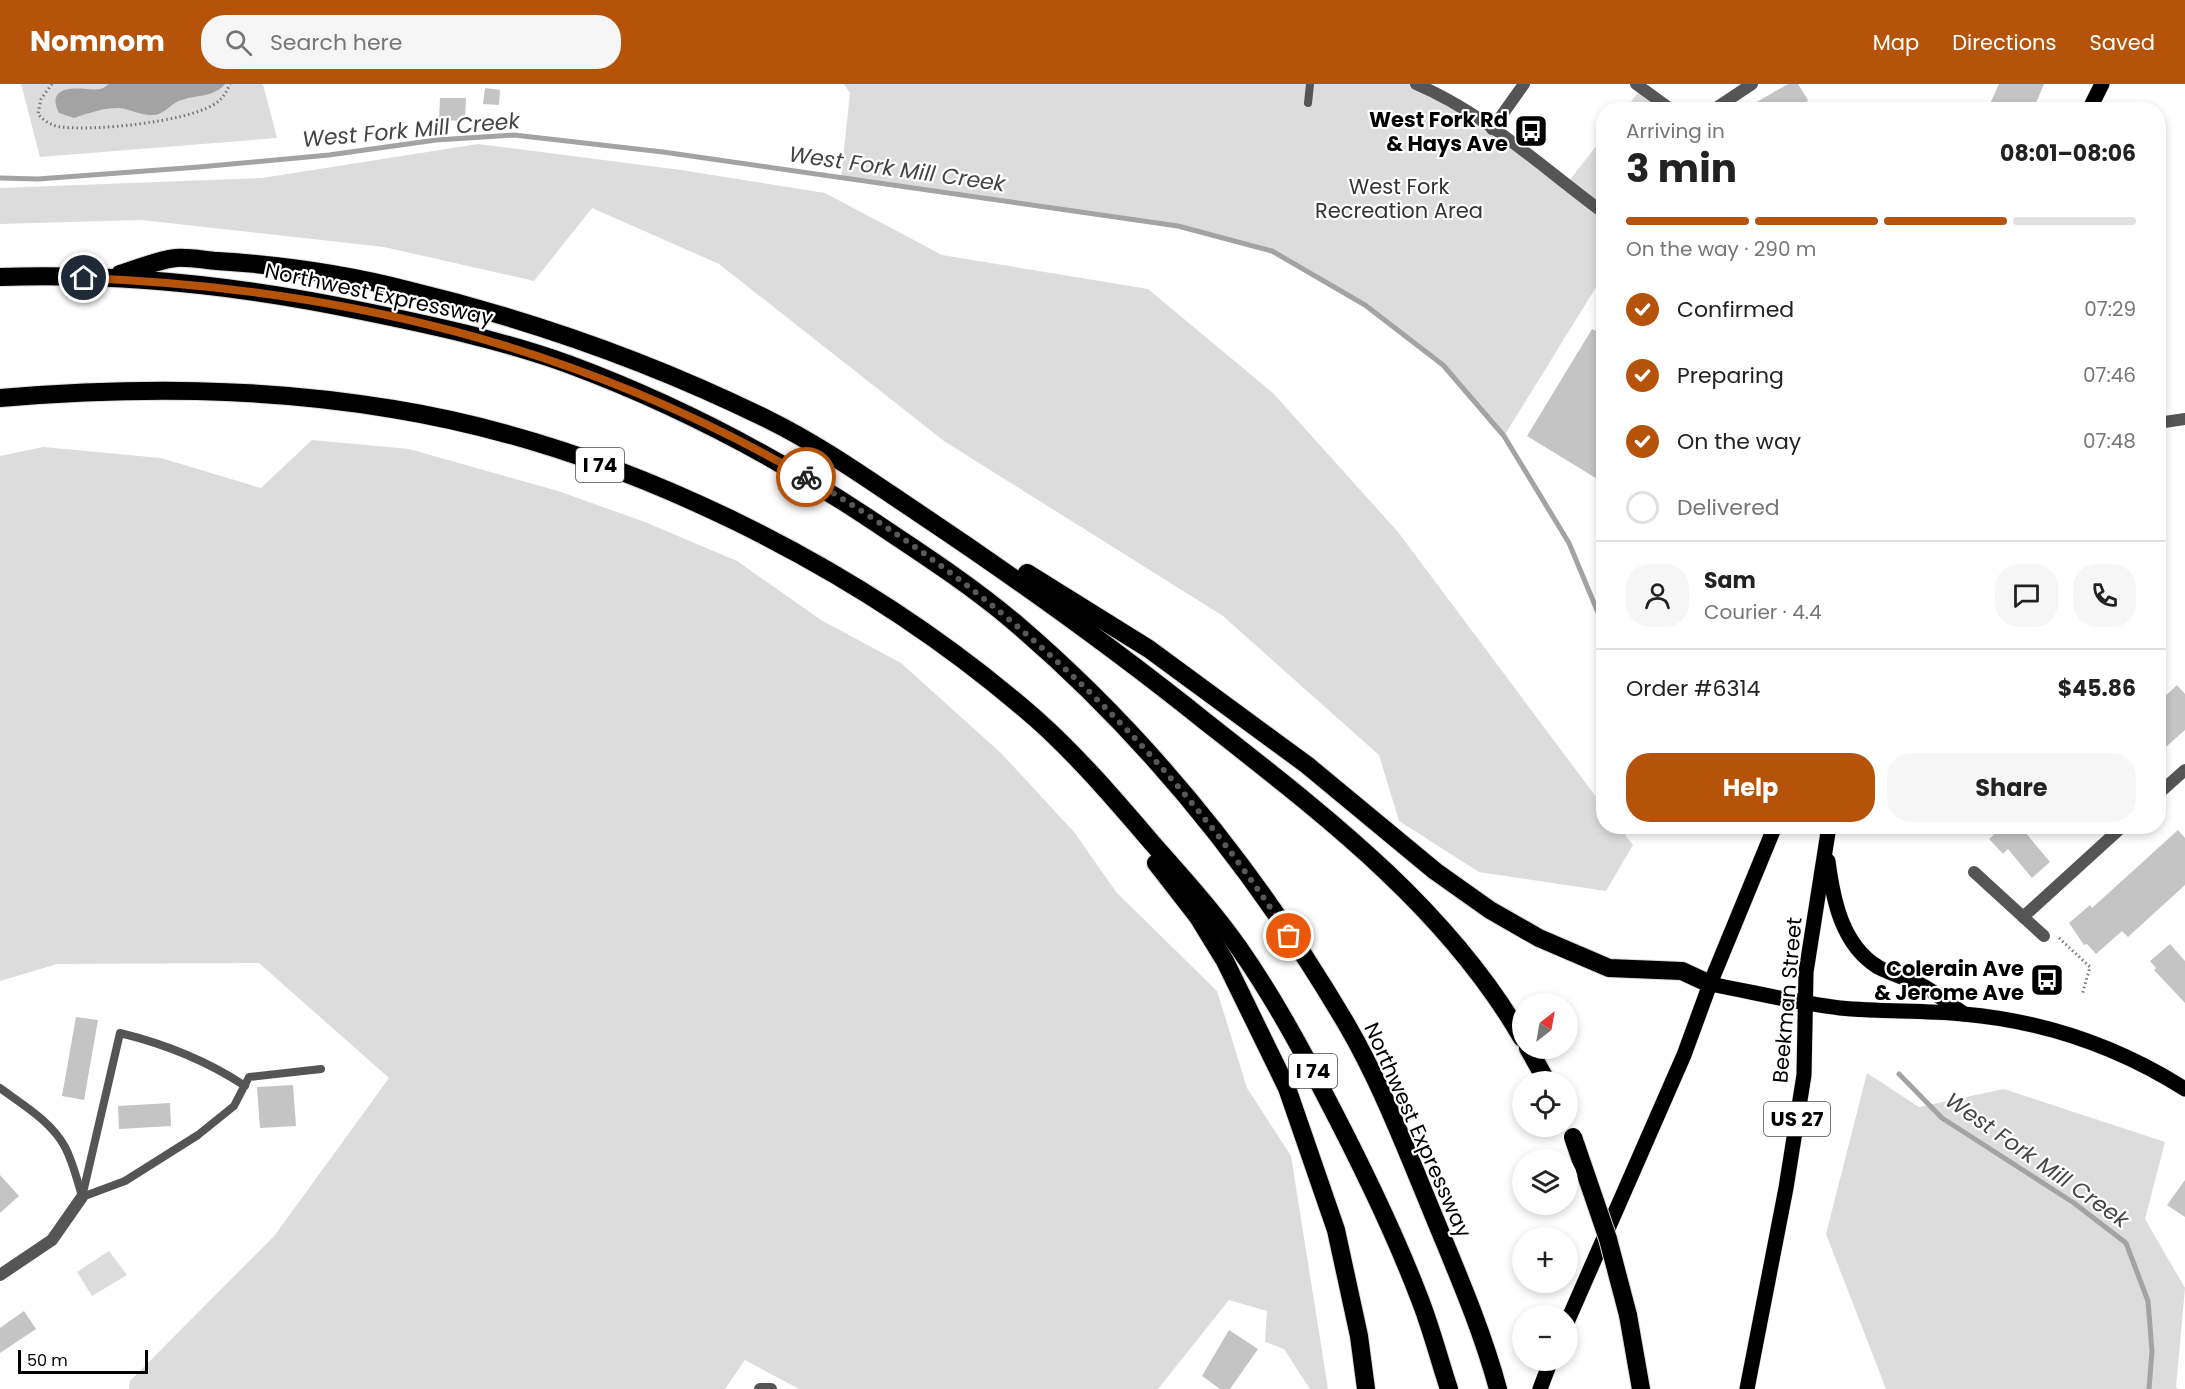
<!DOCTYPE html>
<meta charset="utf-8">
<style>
:root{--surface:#fff;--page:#f6f6f6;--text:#222;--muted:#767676;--line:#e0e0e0;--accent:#b45309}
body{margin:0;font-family:Poppins,sans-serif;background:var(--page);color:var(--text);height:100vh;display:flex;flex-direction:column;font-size:22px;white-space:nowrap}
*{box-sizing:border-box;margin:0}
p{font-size:20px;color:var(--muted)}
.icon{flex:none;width:33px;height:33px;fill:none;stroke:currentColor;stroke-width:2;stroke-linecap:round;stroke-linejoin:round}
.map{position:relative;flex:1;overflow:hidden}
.sheet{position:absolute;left:1596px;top:18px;width:570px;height:732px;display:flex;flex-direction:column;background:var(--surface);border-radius:24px;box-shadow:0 3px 9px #0003}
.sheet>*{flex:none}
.needle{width:39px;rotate:31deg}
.fabs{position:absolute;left:1512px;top:909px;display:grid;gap:12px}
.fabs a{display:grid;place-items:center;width:66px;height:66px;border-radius:50%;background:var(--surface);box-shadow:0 3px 9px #0003;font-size:30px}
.scale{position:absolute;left:18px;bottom:15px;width:130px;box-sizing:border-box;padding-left:6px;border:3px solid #000;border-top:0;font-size:16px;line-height:21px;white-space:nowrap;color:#000;-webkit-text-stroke:4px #fff;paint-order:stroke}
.pin{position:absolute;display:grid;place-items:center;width:51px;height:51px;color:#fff;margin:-26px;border:3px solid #fff;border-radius:50%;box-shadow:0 2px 6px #0007}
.courier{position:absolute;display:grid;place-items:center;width:60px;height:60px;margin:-30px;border:4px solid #b45309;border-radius:50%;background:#fff;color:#222;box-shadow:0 2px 8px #0007}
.summary em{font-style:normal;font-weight:700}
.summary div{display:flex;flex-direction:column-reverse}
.summary{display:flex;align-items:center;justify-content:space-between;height:102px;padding:0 30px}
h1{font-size:39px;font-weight:700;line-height:45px}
.bar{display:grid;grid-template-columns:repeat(4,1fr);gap:9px 6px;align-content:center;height:72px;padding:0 30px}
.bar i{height:8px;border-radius:4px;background:var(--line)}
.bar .current{background:var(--accent)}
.bar p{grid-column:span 4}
.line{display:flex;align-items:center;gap:15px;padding:0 30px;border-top:2px solid var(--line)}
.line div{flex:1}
.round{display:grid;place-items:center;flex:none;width:63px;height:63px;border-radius:24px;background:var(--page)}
ol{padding:0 30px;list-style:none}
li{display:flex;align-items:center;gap:18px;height:66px}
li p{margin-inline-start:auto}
li .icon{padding:6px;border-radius:50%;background:var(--accent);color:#fff;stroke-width:4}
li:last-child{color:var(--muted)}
li i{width:33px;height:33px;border:3px solid var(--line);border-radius:50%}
.action{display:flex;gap:12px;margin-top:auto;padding:12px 30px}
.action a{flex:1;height:69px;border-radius:24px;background:var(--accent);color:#fff;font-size:24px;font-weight:700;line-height:69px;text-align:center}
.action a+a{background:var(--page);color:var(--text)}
header{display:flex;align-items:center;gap:36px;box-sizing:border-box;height:84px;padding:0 30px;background:var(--accent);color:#fff}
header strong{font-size:28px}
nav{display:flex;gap:33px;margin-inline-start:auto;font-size:21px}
.search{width:420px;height:54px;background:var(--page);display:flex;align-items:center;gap:15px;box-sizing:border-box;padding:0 21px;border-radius:24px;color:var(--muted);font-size:22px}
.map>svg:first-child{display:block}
</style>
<header>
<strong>Nomnom</strong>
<div class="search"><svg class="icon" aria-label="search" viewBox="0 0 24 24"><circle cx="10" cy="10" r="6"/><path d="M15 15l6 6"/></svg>Search here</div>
<nav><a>Map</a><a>Directions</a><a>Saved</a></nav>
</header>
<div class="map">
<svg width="2185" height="1305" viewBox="0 0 2185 1305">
<rect width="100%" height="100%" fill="#fff"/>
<g fill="#dcdcdc">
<path d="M21,0H263L277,54L40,73Z"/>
<path d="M844,0H1425L1566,101L1603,53V192L1504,352L1443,281L1365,221L1272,167L1178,142L841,94L850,9Z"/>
<path d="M1639,7L1663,26H1625Z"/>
<path d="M478,60L681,86L825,109L942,171L1148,205L1273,309L1398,448L1603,722L1604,742L1619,743L1633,761L1606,807L1479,788L1399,737L1379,671L1223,532L944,357L719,180L592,124L534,197L384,163L141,136L0,140V104L262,94Z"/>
<path d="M312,356L409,365L558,407L645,438L737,477L821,536L901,579L1002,670L1074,748L1117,809L1217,907L1247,1004L1291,1072L1328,1305H1310L1284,1265L1265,1258L1267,1227L1229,1216L1158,1305H799L745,1276L725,1305H129L130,1297L275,1151L389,994L259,879L57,880L0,897V372L43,363L161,374L261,404Z"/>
<path d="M1867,989L1919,1023L2004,1005L2165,1058L2145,1135L2185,1204L2176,1303L2178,1305H1886L1826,1150Z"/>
<path d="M109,1167L127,1191L92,1212L77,1188Z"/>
</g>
<path fill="#a3a3a3" d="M109,0H225C211,16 192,9 175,19C167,24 162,32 151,31C140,31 130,25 119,24C103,24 88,29 74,34L59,29C56,23 54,17 57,11C67,0 86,7 101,5C102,5 108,1 109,0Z"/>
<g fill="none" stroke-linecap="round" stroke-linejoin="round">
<g stroke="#a3a3a3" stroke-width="5">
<path d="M0,94L38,95L199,83L329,71L436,56L514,51L663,68L1178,142L1272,167L1365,221L1443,281L1504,352L1569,459L1604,543"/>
<path d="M1899,990L1942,1034L2074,1119L2126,1159L2148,1217L2152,1267L2149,1305"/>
</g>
</g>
<g fill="#c4c4c4">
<path d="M1788,0H1798L1808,16L1805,20L1796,26H1743Z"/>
<path d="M1999,0H2044L2033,26H1997L1989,22Z"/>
<path d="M485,4L500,6L499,21L483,20Z"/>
<path d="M440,14H466L465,37L439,36Z"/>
<path d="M1592,245L1604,251V399L1527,352Z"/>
<path d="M2177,601L2185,610V646L2158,670V619Z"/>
<path d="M2003,742H2020L2050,778L2032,794L2008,765L2003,770L1989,755Z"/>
<path d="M2178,746L2185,754V801L2128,853L2122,847L2096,870L2087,860L2084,861L2069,839L2090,821L2092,824Z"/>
<path d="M2170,860L2185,877V919L2154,886L2156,884L2150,877Z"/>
<path d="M76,933L98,936L84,1016L62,1012Z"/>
<path d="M293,1001L296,1042L260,1044L257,1003Z"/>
<path d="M170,1019L171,1042L119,1045L118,1022Z"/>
<path d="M0,1091L19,1112L0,1129Z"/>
<path d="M2185,1096V1133L2167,1121Z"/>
<path d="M24,1227L36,1245L0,1269V1244Z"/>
<path d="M1229,1246L1258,1265L1230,1305H1220L1202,1292Z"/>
</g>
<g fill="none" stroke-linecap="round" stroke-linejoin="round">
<defs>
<g id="primary">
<path d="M2089,26L2102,0"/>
<path d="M1828,777C1833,816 1842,861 1878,883C1891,890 1904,893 1917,899C1933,906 1949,920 1964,930"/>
<path d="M1710,900C1753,908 1796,919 1840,924C1881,928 1922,926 1963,930C2044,937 2117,962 2185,1005"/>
<path d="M1568,1236L1684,971L1710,900L1775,742"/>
<path d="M1540,1305L1551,1276"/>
<path d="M1747,1305L1786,1104L1804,991L1806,888L1829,742"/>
</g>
<g id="motorway">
<path d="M120,190C137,185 157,176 176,174C189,173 204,176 217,177C281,181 345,190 407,206C532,236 651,278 767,335C822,362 872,398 923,432C1020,497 1115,565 1206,638C1323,730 1446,823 1522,954"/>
<path d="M0,193C122,189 243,202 362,227C431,241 501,256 568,280C676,320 777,373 873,437C921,469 969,500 1013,537C1147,651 1258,790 1347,941C1382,1001 1408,1070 1435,1135C1458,1191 1482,1246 1498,1305"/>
<path d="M0,314C132,303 262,303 393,325C620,362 862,483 1035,634C1078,672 1116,717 1153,760C1183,794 1213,827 1239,864C1272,911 1300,962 1326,1013C1360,1078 1393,1145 1419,1213C1431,1243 1439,1275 1449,1305"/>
<path d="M1027,489L1149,565L1307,681L1435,787L1490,826L1539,854L1609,884L1682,887L1710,900"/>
<path d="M1156,779L1198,833L1225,877L1287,1004L1336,1146L1359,1252L1366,1305"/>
<path d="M1528,964L1547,998"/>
<path d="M1628,1231L1641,1305"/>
</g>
</defs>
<use href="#primary" stroke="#dbdbdb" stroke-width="16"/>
<use href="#motorway" stroke="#dbdbdb" stroke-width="20"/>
<g stroke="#777" stroke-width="3" stroke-dasharray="1.5 3" stroke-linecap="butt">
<path d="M52,0L41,15L38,30C44,37 52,42 61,43C96,47 184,38 213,21C222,16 226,9 230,0"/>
<path d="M2059,854L2090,883L2082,911"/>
</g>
<g stroke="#555" stroke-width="8">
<path d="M1308,19L1310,0"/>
<path d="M245,1002C206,976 165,960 120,949L82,1113L125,1097L198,1051L234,1022L249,993L321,985"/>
<path d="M0,1004C23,1021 51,1037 65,1063C73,1078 77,1096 82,1112"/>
</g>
<g stroke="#555" stroke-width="12">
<path d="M1636,0L1672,26"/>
<path d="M1713,26L1752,0"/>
<path d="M1492,45L1524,0"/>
<path d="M2158,710L2185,686"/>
<path d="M1974,788L2044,852"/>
<path d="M2023,833L2123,742"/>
<path d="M0,1191L52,1156L82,1113"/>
<path d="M760,1305H771"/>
</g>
<g stroke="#555" stroke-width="12">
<path d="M1416,0C1485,29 1544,85 1604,129"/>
<path d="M2158,339L2185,335"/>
</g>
<use href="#primary" stroke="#000" stroke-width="15"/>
<use href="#motorway" stroke="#000" stroke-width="18"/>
<defs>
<path id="motorway-bridge" d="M1573,1053L1608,1155L1628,1231"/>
</defs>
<use href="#motorway-bridge" stroke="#dbdbdb" stroke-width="20" stroke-linecap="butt"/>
<use href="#motorway-bridge" stroke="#000" stroke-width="18"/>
</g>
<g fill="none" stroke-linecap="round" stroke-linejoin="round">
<path stroke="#595959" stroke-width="6" stroke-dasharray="0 10.8" d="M806,393C1000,506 1168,663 1289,852"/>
<path stroke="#b45309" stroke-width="8" d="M84,194C343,204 580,262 806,393"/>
</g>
<defs>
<symbol id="bus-square" viewBox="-11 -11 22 22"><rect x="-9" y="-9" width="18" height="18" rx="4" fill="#000" stroke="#fff"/><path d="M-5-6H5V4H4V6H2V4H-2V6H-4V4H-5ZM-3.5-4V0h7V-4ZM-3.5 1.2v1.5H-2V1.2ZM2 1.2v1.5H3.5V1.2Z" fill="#fff"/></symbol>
</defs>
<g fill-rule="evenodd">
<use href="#bus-square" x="1512" y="28" width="38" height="38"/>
<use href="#bus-square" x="2028" y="877" width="38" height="38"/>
</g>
<g text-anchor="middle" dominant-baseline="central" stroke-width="4.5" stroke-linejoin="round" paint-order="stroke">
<g fill="#fff" stroke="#4c4c4c" stroke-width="1.5">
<rect x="576" y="364" width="48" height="34" rx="4.5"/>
<rect x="1289" y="970" width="48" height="34" rx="4.5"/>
<rect x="1764" y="1018" width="66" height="34" rx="4.5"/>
</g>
<g font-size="20" font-weight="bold" fill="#000">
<text x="600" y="381">I 74</text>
<text x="1313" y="987">I 74</text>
<text x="1797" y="1035">US 27</text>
</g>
<g font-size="21" font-weight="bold" fill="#000" stroke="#fff" text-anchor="end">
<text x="1508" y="35">West Fork Rd<tspan x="1508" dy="24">&amp; Hays Ave</tspan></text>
<text x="2024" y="884">Colerain Ave<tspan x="2024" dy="24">&amp; Jerome Ave</tspan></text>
</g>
<g font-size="21" fill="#333" stroke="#fff">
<text x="1399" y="102">West Fork<tspan x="1399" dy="24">Recreation Area</tspan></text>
</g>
<g font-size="21" fill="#000" stroke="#fff">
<text transform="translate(379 210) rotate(12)">Northwest Expressway</text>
<text transform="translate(1787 916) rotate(-85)">Beekman Street</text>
<text transform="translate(1418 1046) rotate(66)">Northwest Expressway</text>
</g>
<g font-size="22" font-style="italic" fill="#444" stroke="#fff">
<text transform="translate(411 46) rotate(-5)">West Fork Mill Creek</text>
<text transform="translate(897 85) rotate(8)">West Fork Mill Creek</text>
<text transform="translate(2037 1076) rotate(35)">West Fork Mill Creek</text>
</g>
</g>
</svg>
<div class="fabs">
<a><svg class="needle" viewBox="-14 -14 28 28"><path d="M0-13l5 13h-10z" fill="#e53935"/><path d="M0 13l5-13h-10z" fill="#767676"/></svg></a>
<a><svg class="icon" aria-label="locate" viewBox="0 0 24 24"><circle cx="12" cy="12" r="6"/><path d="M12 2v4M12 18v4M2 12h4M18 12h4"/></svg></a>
<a><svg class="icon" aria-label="layers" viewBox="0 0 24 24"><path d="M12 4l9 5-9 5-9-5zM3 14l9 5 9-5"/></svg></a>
<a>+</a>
<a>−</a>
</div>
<div class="scale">50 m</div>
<div class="pin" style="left:1289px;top:852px;background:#ea580c"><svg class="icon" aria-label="bag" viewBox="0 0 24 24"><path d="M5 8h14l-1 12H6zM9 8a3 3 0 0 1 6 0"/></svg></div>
<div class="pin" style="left:84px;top:194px;background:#1f2937"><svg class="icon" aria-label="home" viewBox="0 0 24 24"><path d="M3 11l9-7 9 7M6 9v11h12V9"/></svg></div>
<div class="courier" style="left:806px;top:393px"><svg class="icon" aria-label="bike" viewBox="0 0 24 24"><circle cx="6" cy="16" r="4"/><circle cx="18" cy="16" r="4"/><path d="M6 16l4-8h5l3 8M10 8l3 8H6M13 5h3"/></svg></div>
<section class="sheet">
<div class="summary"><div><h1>3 min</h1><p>Arriving in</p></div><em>08:01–08:06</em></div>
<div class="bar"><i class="current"></i><i class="current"></i><i class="current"></i><i></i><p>On the way · 290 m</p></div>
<ol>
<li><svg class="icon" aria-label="check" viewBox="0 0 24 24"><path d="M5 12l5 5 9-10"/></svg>Confirmed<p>07:29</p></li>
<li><svg class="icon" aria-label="check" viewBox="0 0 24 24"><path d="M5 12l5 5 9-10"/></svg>Preparing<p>07:46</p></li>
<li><svg class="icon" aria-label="check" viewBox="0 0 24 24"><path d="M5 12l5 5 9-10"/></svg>On the way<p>07:48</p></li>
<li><i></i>Delivered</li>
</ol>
<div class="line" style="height:108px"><a class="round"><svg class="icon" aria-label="person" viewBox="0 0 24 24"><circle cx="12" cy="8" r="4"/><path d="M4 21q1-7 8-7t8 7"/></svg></a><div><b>Sam</b><p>Courier · 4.4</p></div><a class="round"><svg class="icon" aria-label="chat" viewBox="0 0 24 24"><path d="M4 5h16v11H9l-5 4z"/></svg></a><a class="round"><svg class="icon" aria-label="phone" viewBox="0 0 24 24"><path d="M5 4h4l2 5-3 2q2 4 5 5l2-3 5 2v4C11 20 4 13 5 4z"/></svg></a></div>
<div class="line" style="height:78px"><div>Order #6314</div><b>$45.86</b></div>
<div class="action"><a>Help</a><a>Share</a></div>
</section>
</div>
